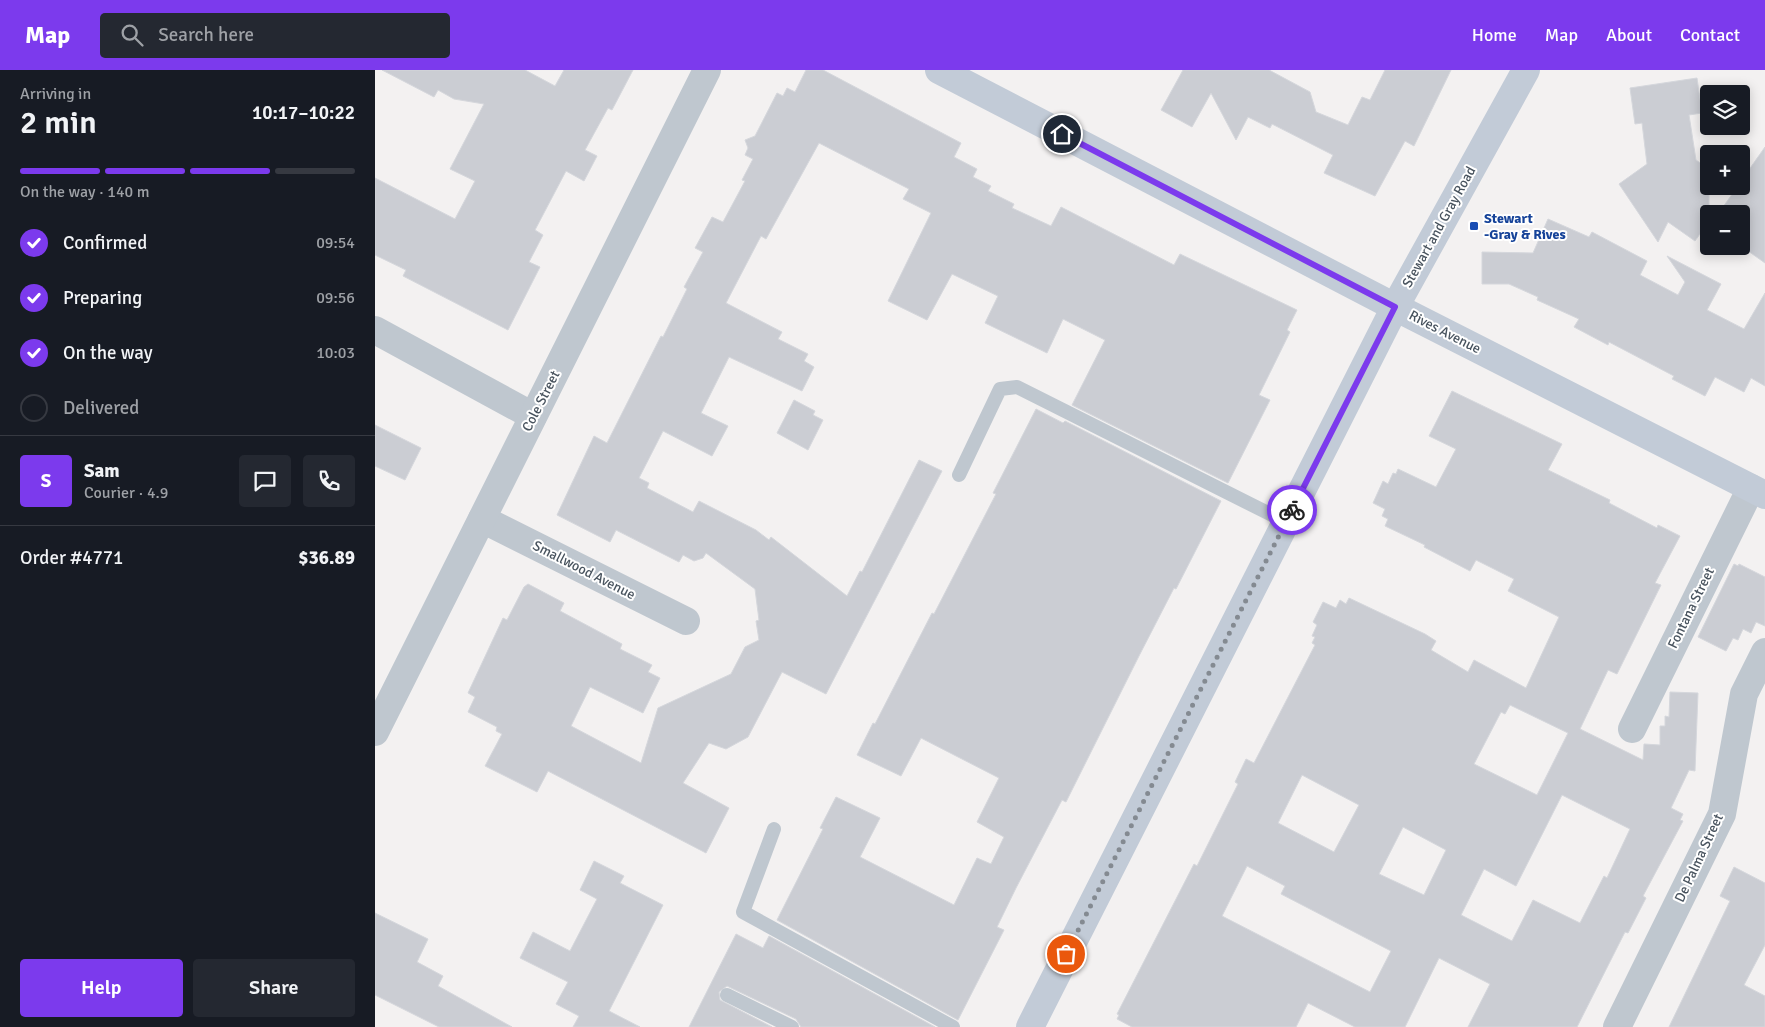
<!DOCTYPE html>
<meta charset="utf-8">
<style>
:root{--surface:#171b24;--page:#242831;--text:#f1f3f6;--muted:#9ea1a6;--line:#363941;--accent:#7c3aed}
body{margin:0;font-family:Signika,sans-serif;background:var(--page);color:var(--text);height:100vh;display:flex;flex-direction:column;font-size:19px;white-space:nowrap}
*{box-sizing:border-box;margin:0}
p{font-size:16px;color:var(--muted)}
.icon{flex:none;width:28px;height:28px;fill:none;stroke:currentColor;stroke-width:2;stroke-linecap:round;stroke-linejoin:round}
.map{position:relative;flex:1;overflow:hidden}
.details{display:flex;flex-direction:column;background:var(--surface);width:375px}
.details>*{flex:none}
.controls{position:absolute;left:1325px;top:15px;display:grid;gap:10px}
.controls a{display:grid;place-items:center;width:50px;height:50px;border-radius:5px;background:var(--surface);box-shadow:0 2px 12px #0003;font-size:25px}
.pin{position:absolute;display:grid;place-items:center;width:42px;height:42px;color:#fff;margin:-21px;border:2px solid #fff;border-radius:50%;box-shadow:0 1px 5px #0007}
.courier{position:absolute;display:grid;place-items:center;width:50px;height:50px;margin:-25px;border:4px solid #7c3aed;border-radius:50%;background:#fff;color:#222;box-shadow:0 1px 6px #0007}
.summary em{font-style:normal;font-weight:600}
.summary div{display:flex;flex-direction:column-reverse}
.summary{display:flex;align-items:center;justify-content:space-between;height:85px;padding:0 20px}
h1{font-size:32px;font-weight:600;line-height:38px}
.bar{display:grid;grid-template-columns:repeat(4,1fr);gap:8px 5px;align-content:center;height:60px;padding:0 20px}
.bar i{height:6px;border-radius:4px;background:var(--line)}
.bar .current{background:var(--accent)}
.bar p{grid-column:span 4}
.line{display:flex;align-items:center;gap:12px;padding:0 20px;border-top:1px solid var(--line)}
.line div{flex:1}
.round{display:grid;place-items:center;flex:none;width:52px;height:52px;border-radius:5px;background:var(--page)}
ol{padding:0 20px;list-style:none}
li{display:flex;align-items:center;gap:15px;height:55px}
li p{margin-inline-start:auto}
li .icon{padding:5px;border-radius:50%;background:var(--accent);color:#fff;stroke-width:4}
li:last-child{color:var(--muted)}
li i{width:28px;height:28px;border:2px solid var(--line);border-radius:50%}
.primary-button{display:flex;gap:10px;margin-top:auto;padding:10px 20px}
.primary-button a{flex:1;height:58px;border-radius:5px;background:var(--accent);color:#fff;font-size:20px;font-weight:600;line-height:58px;text-align:center}
.primary-button a+a{background:var(--page);color:var(--text)}
header{display:flex;align-items:center;gap:30px;box-sizing:border-box;height:70px;padding:0 25px;background:var(--accent);color:#fff}
header strong{font-size:24px}
nav{display:flex;gap:28px;margin-inline-start:auto;font-size:18px}
.search{width:350px;height:45px;background:var(--page);display:flex;align-items:center;gap:12px;box-sizing:border-box;padding:0 18px;border-radius:5px;color:var(--muted);font-size:19px}
main{display:flex;flex:1;min-height:0}
.map>svg:first-child{display:block}
</style>
<header>
<strong>Map</strong>
<div class="search"><svg class="icon" aria-label="search" viewBox="0 0 24 24"><circle cx="10" cy="10" r="6"/><path d="M15 15l6 6"/></svg>Search here</div>
<nav><a>Home</a><a>Map</a><a>About</a><a>Contact</a></nav>
</header>
<main>
<section class="details">
<div class="summary"><div><h1>2 min</h1><p>Arriving in</p></div><em>10:17–10:22</em></div>
<div class="bar"><i class="current"></i><i class="current"></i><i class="current"></i><i></i><p>On the way · 140 m</p></div>
<ol>
<li><svg class="icon" aria-label="check" viewBox="0 0 24 24"><path d="M5 12l5 5 9-10"/></svg>Confirmed<p>09:54</p></li>
<li><svg class="icon" aria-label="check" viewBox="0 0 24 24"><path d="M5 12l5 5 9-10"/></svg>Preparing<p>09:56</p></li>
<li><svg class="icon" aria-label="check" viewBox="0 0 24 24"><path d="M5 12l5 5 9-10"/></svg>On the way<p>10:03</p></li>
<li><i></i>Delivered</li>
</ol>
<div class="line" style="height:90px"><b class="round" style="background:var(--accent);color:#fff">S</b><div><b>Sam</b><p>Courier · 4.9</p></div><a class="round"><svg class="icon" aria-label="chat" viewBox="0 0 24 24"><path d="M4 5h16v11H9l-5 4z"/></svg></a><a class="round"><svg class="icon" aria-label="phone" viewBox="0 0 24 24"><path d="M5 4h4l2 5-3 2q2 4 5 5l2-3 5 2v4C11 20 4 13 5 4z"/></svg></a></div>
<div class="line" style="height:65px"><div>Order #4771</div><b>$36.89</b></div>
<div class="primary-button"><a>Help</a><a>Share</a></div>
</section>
<div class="map">
<svg width="1390" height="957" viewBox="0 0 1390 957">
<rect width="100%" height="100%" fill="#f3f1f1"/>
<g fill="#cbcdd3" stroke="#d5d7dc" fill-rule="evenodd">
<path d="M7,0H150L180,16L189,0H258L237,40L233,38L210,80L222,86L209,111L191,101L160,160L168,165L154,192L165,197L133,260L28,206L31,200L0,185V108L80,149L100,111L75,99L109,34L79,29L63,20L59,27Z"/>
<path d="M431,0H448L586,73L579,87L602,99L598,107L616,116L613,121L639,134L637,138L676,156L686,137L799,195L805,184L922,240L912,260L915,262L884,325L895,330L853,413L697,335L730,270L688,249L672,283L610,253L623,226L577,204L552,250L513,231L556,143L528,129L534,119L444,73L391,169L386,166L351,233L407,262L403,269L433,284L429,291L439,297L427,321L354,287L326,343L353,356L337,386L288,361L264,408L274,413L272,418L318,442L324,431L381,460L394,470L396,467L472,526L485,501L487,502L544,390L567,401L451,624L407,602L373,667L351,679L334,673L308,713L354,738L331,783L173,701L162,722L110,696L127,664L121,661L122,657L93,642L100,627L93,623L128,548L132,550L149,517L153,514L189,533L185,541L247,574L245,579L277,595L273,602L285,608L268,643L215,617L196,656L266,693L283,638L356,604L370,577L384,570L381,551L384,550L380,519L331,483L328,488L319,491L308,485L304,492L241,460L235,472L182,445L219,366L232,373L286,266L288,267L312,219L309,217L328,182L320,178L337,147L348,152L370,111L367,110L378,89L370,85L373,78L370,70L380,66L402,23L408,26L412,18L420,22Z"/>
<path d="M808,0H894L935,22L941,42L973,55L987,27L995,30L1010,0H1076L1039,76L1030,71L1000,126L949,103L958,85L897,54L895,58L873,47L861,70L836,23L817,57L786,40Z"/>
<path d="M1322,8L1327,43L1314,45L1321,90L1334,99V151L1320,171L1293,152L1283,172L1244,114L1272,94L1267,53L1260,54L1255,18Z"/>
<path d="M1390,77V193L1366,176V144H1343L1363,116H1366V111Z"/>
<path d="M1173,149L1214,167L1217,162L1272,191L1265,205L1303,225L1310,212L1292,186L1346,214L1332,240L1369,259L1390,223V316L1376,308L1369,322L1340,307L1330,326L1297,309L1299,306L1234,272L1233,275L1199,257L1204,249L1162,230L1163,227L1134,214H1107V182L1158,183Z"/>
<path d="M1077,321L1187,374L1173,400L1235,430L1234,433L1282,458L1283,455L1305,466L1280,513L1286,515L1242,604L1233,600L1205,659L1268,690L1269,674L1285,675V656H1290V646L1294,647L1295,622L1323,623L1320,701L1314,700L1296,738L1308,744L1305,750L1308,751L1268,826L1271,828L1253,863L1250,862L1202,957H1093L1115,914L1064,888L1030,957H980L933,933L921,957H757L742,949L744,945L742,944L819,794L822,796L863,714L860,712L871,689L879,693L940,575L937,573L940,567L937,566L942,555L938,552L948,532L961,538L965,530L971,534L974,528L1050,564L1061,571L1056,580L1093,602L1099,590L1151,618L1184,547L1133,521L1139,509L1101,490L1095,501L1049,477L1050,475L1010,456L1013,449L1007,446L1010,439L998,433L1008,411L1013,414L1018,403L1021,404L1023,399L1061,417L1081,379L1054,366ZM1135,635L1193,663L1162,725L1099,694L1126,642L1130,644ZM927,705L984,735L959,782L903,753ZM1187,725L1255,759L1232,808L1229,806L1205,853L1158,830L1137,871L1086,845L1109,799L1141,816ZM1028,757L1071,780L1049,825L1004,804ZM872,796L910,816L906,824L1016,881L995,922L847,846Z"/>
<path d="M419,330L440,341L438,345L448,350L433,380L402,363Z"/>
<path d="M661,339L688,353L690,351L846,431L801,519L799,518L765,584L691,732L687,730L641,818L622,857L629,860L583,950L402,850L448,759L445,758L461,727L505,748L485,787L579,835L602,788L616,794L629,767L602,752L624,708L546,668L526,706L482,685L498,653L500,654L557,543L559,544L621,424L618,423Z"/>
<path d="M0,355L46,378L30,410L0,396Z"/>
<path d="M1359,494L1363,496L1364,494L1390,507V556L1381,552L1376,563L1368,559L1363,570L1358,568L1351,581L1323,567Z"/>
<path d="M219,791L249,806L245,813L288,835L234,941L265,957H198L204,946L181,934L193,912L145,888L158,862L195,881L222,829L205,820Z"/>
<path d="M1359,797L1390,813V875L1369,915L1390,926V957H1294L1355,831L1345,826Z"/>
<path d="M0,843L53,869L42,892L68,906L63,916L137,957H64L0,925Z"/>
<path d="M361,864L388,878L394,866L560,957H426L421,949L352,916L344,922L345,930L397,957H314Z"/>
</g>
<g fill="none" stroke-linecap="round" stroke-linejoin="round">
<g stroke="#bfc7cf" stroke-width="14">
<path d="M584,405L625,319L642,317L911,452"/>
<path d="M399,759L368,842L578,957"/>
<path d="M352,925L417,957"/>
</g>
<g stroke="#bfc7cf" stroke-width="28">
<path d="M0,260L158,346"/>
<path d="M107,449L311,551"/>
<path d="M1257,659L1376,418"/>
<path d="M0,662L332,0"/>
<path d="M1242,957L1347,744L1369,624L1390,582"/>
</g>
<g stroke="#c2cbd7" stroke-width="28">
<path d="M564,0L1020,237L1390,425"/>
<path d="M655,957L1020,237L1151,0"/>
</g>
</g>
<g fill="none" stroke-linecap="round" stroke-linejoin="round">
<path stroke="#848a91" stroke-width="5" stroke-dasharray="0 9" d="M691,884L917,440"/>
<path stroke="#7c3aed" stroke-width="6" d="M687,64L1020,237L917,440"/>
</g>
<rect fill="#1a4fb4" stroke="#fff" stroke-width="2" x="1094" y="151" width="10" height="10" rx="2.5"/>
<g text-anchor="middle" dominant-baseline="central" stroke-width="4" stroke-linejoin="round" paint-order="stroke">
<g font-size="14" font-weight="bold" fill="#164399" stroke="#fff" text-anchor="start">
<text x="1109" y="148">Stewart<tspan x="1109" dy="16">-Gray &amp; Rives</tspan></text>
</g>
<g font-size="14" fill="#48535e" stroke="#fff">
<text transform="translate(1064 157) rotate(-61)">Stewart and Gray Road</text>
<text transform="translate(1070 262) rotate(27)">Rives Avenue</text>
<text transform="translate(166 331) rotate(-63)">Cole Street</text>
<text transform="translate(209 500) rotate(27)">Smallwood Avenue</text>
<text transform="translate(1316 538) rotate(-64)">Fontana Street</text>
<text transform="translate(1324 788) rotate(-65)">De Palma Street</text>
</g>
</g>
</svg>
<div class="controls">
<a><svg class="icon" aria-label="layers" viewBox="0 0 24 24"><path d="M12 4l9 5-9 5-9-5zM3 14l9 5 9-5"/></svg></a>
<a>+</a>
<a>−</a>
</div>
<div class="pin" style="left:691px;top:884px;background:#ea580c"><svg class="icon" aria-label="bag" viewBox="0 0 24 24"><path d="M5 8h14l-1 12H6zM9 8a3 3 0 0 1 6 0"/></svg></div>
<div class="pin" style="left:687px;top:64px;background:#1f2937"><svg class="icon" aria-label="home" viewBox="0 0 24 24"><path d="M3 11l9-7 9 7M6 9v11h12V9"/></svg></div>
<div class="courier" style="left:917px;top:440px"><svg class="icon" aria-label="bike" viewBox="0 0 24 24"><circle cx="6" cy="16" r="4"/><circle cx="18" cy="16" r="4"/><path d="M6 16l4-8h5l3 8M10 8l3 8H6M13 5h3"/></svg></div>
</div>
</main>
